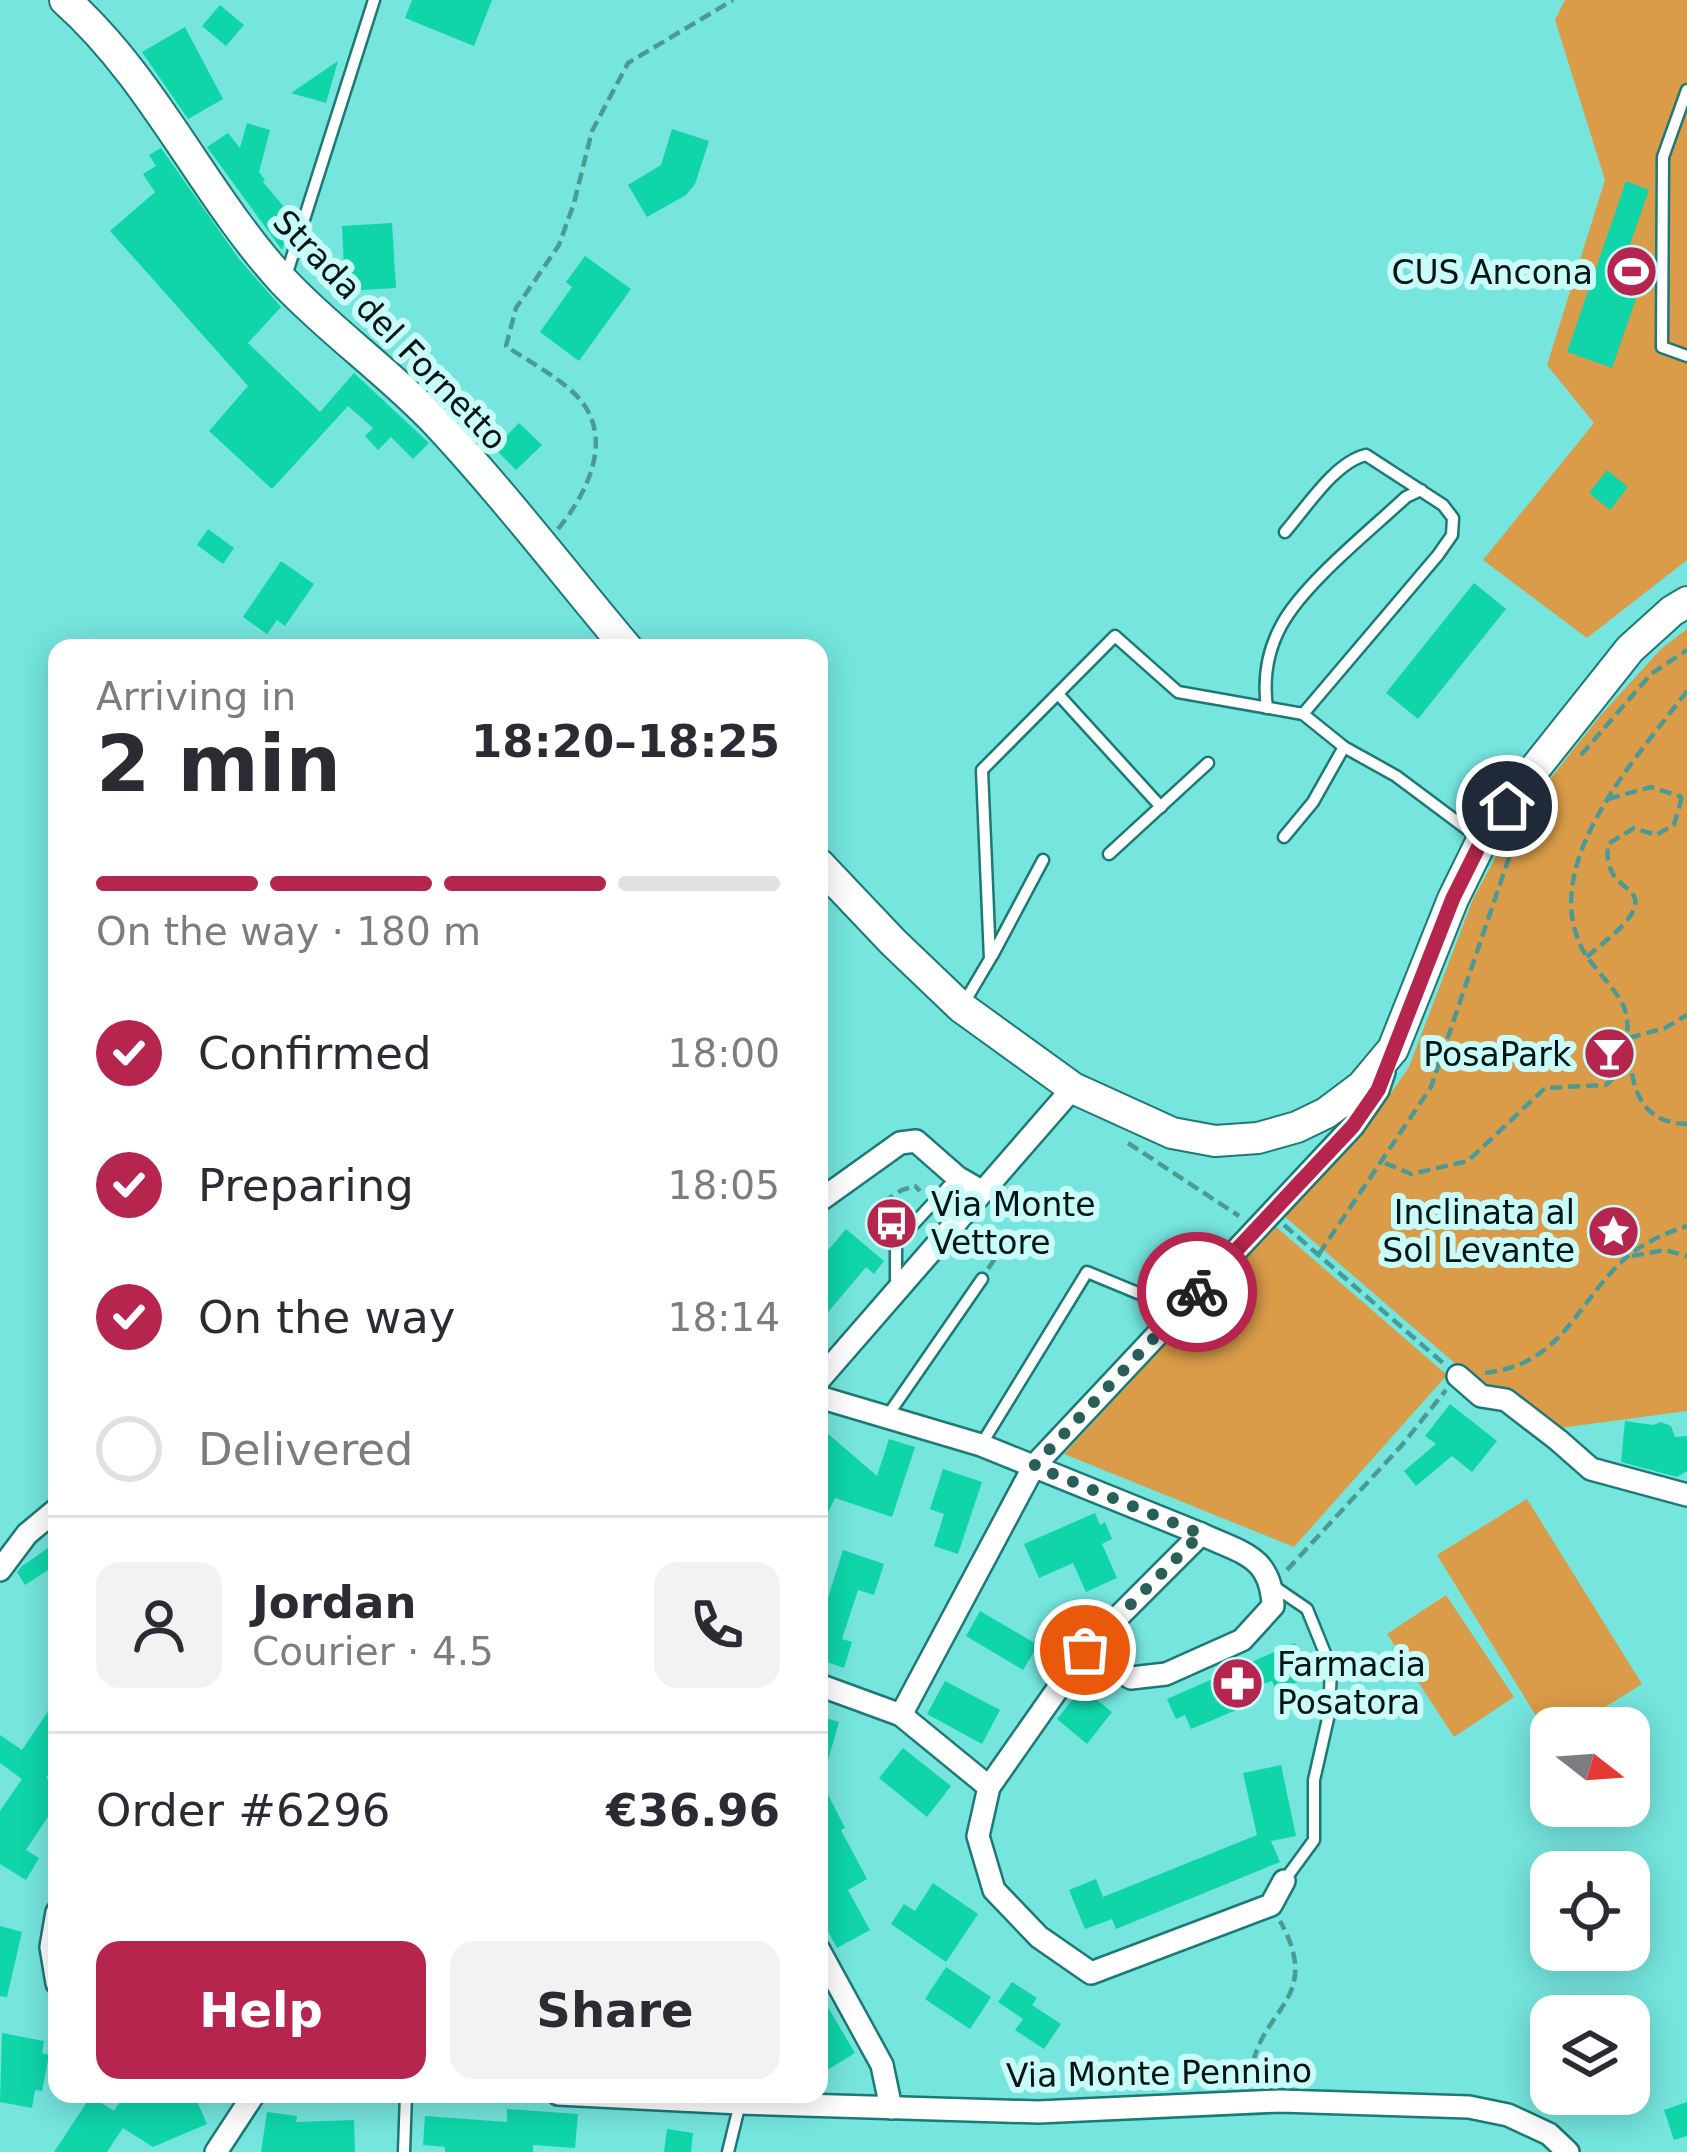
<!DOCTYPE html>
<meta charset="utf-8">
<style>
:root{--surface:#fff;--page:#f2f2f3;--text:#2b2b33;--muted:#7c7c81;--line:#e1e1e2;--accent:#b6254e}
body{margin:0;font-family:"DejaVu Sans",sans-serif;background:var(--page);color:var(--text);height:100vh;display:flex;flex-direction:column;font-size:45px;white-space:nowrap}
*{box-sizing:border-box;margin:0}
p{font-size:39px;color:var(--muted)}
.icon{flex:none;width:66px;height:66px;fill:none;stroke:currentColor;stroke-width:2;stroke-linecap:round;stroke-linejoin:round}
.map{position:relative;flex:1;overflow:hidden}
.drawer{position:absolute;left:48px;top:639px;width:780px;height:1464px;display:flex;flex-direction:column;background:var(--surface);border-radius:24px;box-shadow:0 6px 30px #0003}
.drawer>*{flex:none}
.needle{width:78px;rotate:107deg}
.fabs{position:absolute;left:1530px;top:1707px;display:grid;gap:24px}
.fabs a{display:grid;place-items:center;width:120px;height:120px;border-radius:24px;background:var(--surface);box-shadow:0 6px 30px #0003;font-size:60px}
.pin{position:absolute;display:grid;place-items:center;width:102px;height:102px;color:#fff;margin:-51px;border:6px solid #fff;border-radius:50%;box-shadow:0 3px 12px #0007}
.courier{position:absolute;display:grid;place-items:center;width:120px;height:120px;margin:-60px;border:9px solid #b6254e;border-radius:50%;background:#fff;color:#222;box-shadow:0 3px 15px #0007}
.overview em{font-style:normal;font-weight:800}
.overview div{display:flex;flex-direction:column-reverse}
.overview{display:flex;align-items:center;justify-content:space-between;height:204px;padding:0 48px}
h1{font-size:78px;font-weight:800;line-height:90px}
.bar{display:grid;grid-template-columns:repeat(4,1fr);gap:18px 12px;align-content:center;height:144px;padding:0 48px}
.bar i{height:15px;border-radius:9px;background:var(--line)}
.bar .current{background:var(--accent)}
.bar p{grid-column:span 4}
.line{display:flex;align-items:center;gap:30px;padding:0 48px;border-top:3px solid var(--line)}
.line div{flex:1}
.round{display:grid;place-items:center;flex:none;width:126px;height:126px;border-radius:24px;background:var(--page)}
ol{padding:0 48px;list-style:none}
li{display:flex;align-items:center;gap:36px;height:132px}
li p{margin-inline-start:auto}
li .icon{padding:12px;border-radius:50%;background:var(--accent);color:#fff;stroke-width:4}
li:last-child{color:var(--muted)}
li i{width:66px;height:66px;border:6px solid var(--line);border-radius:50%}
.button{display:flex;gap:24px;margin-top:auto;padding:24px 48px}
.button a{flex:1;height:138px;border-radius:24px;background:var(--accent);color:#fff;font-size:48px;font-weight:800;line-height:138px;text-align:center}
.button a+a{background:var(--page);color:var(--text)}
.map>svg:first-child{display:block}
</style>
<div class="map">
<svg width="1687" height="2152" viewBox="0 0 1687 2152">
<rect width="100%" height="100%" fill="#75e5de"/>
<g fill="#db9c49">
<path d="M1565,0H1687V560L1587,638L1483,560L1594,423L1547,365L1605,180L1555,20Z"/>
<path d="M1687,629V1411L1560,1428L1507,1391L1480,1385L1284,1216L1368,1126L1409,1067L1473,899L1512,827L1600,716L1661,649Z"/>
<path d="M1275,1226L1447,1375L1294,1547L1064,1454Z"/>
<path d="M1527,1499L1642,1684L1572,1728H1551V1740L1437,1555Z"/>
<path d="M1446,1595L1514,1697L1454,1737L1387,1634Z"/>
</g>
<g fill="#0fd5a9">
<path d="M412,0H492L474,46L405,18Z"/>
<path d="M220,5L244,25L226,46L202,26Z"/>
<path d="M185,27L223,99L188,119L142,52Z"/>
<path d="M338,61L326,103L291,93Z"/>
<path d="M247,123L270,130L259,172L265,180L263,182L294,219L282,250L207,147L228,133L240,148Z"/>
<path d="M672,129L709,141L695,184L686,195L647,217L628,185L661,165Z"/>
<path d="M161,148L239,259L281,307L248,343L320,412L354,373L429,443L413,459L391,437L378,450L365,436L373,428L348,406L272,489L209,431L248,386L110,231L155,192L143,174L156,166L149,155Z"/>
<path d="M1626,181L1649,190L1616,285L1638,293L1612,368L1567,352Z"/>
<path d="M392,223L396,288L345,291L342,226Z"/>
<path d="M585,256L631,289L579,361L540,332L572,287L566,282Z"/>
<path d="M519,423L542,445L516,470L494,448Z"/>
<path d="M1607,470L1628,487L1610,510L1589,493Z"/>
<path d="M208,529L234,548L223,564L197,545Z"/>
<path d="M281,561L314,584L285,626L277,620L267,634L243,617Z"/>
<path d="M1474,583L1506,609L1418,719L1386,693Z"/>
<path d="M1613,1045L1624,1054L1613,1063L1601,1064L1599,1047Z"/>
<path d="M846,1229L884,1261L874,1274L866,1267L819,1323V1261Z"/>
<path d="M1450,1404L1497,1441L1472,1472L1452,1456L1416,1486L1404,1471L1436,1444L1425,1436Z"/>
<path d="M1625,1421L1653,1425L1661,1422L1671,1426L1675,1437L1687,1436V1471L1677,1477L1621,1462Z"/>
<path d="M819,1426L877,1476L889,1439L915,1447L892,1517L835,1498L819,1531Z"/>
<path d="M943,1469L982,1482L958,1554L934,1546L944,1514L930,1509Z"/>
<path d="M1095,1513L1100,1525L1105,1522L1112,1539L1102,1544L1117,1578L1086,1592L1073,1563L1039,1578L1024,1544Z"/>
<path d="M57,1542V1564L25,1585L17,1572L22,1566Z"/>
<path d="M843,1550L884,1564L874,1595L858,1590L842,1639L852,1642L844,1668L819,1659V1605L825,1607Z"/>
<path d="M980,1611L1038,1645L1023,1670L966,1636Z"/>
<path d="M1295,1643L1309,1677L1276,1691L1272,1681L1240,1692L1246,1706L1191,1729L1185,1715L1176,1719L1167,1699Z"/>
<path d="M945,1681L1000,1710L982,1744L927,1714Z"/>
<path d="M1082,1688L1112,1712L1087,1744L1057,1719Z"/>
<path d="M57,1698V1763L46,1778L57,1785V1803L26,1850L39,1858L26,1880L0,1864V1811L22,1779L0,1763V1735L22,1750Z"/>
<path d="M819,1716L839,1722L824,1774L819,1773Z"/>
<path d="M903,1748L951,1786L927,1817L879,1778Z"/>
<path d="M1281,1765L1296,1836L1271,1841L1280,1862L1116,1929L1112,1919L1085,1929L1069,1890L1096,1879L1103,1897L1257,1835L1243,1773Z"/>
<path d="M819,1777L845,1828L841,1830L867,1879L848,1890L870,1930L837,1948L819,1914Z"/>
<path d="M933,1883L978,1914L946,1962L891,1924L904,1904L915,1911Z"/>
<path d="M0,1926L22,1932L7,1997L0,1996Z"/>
<path d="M946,1967L991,1997L970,2029L925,1999Z"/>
<path d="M1012,1982L1037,1998L1032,2005L1061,2024L1044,2049L1015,2030L1023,2019L998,2002Z"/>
<path d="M819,1992L855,2053L819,2075Z"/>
<path d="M2,2033L44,2041L42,2053L49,2055L42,2091L35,2090L32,2108L0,2102Z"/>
<path d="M125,2094H160L168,2099L184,2094L188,2103L196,2099L207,2124L153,2147L123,2128L107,2152H54L91,2096L114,2111Z"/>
<path d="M1687,2102V2136L1674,2140L1664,2110Z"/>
<path d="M507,2109L578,2114L575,2148L533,2145V2152H445V2147L423,2145L425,2116L507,2122Z"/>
<path d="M267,2112L297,2116L296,2122L354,2120L355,2152H261Z"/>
<path d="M667,2129L693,2133L691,2152H664Z"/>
</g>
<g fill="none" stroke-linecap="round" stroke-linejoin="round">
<defs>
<g id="lane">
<path d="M1687,90L1663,157L1662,347L1687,356"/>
<path d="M285,279L374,0"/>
<path d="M1285,532C1306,508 1335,462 1366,455L1443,505L1453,518L1452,535L1438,555L1303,714"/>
<path d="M1058,694L1161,807"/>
<path d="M1267,708C1263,679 1267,652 1281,626C1303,584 1371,530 1406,497L1421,490"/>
<path d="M1284,837L1313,802L1344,747"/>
<path d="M1109,854L1208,763"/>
<path d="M992,956L1043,860"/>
<path d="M964,1003L990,959L982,770L1115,636L1178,692L1303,714L1344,747L1396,776L1479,838"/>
<path d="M896,1288V1243L957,1177"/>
<path d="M888,1415L982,1279"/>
<path d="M981,1445L1087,1272L1179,1310"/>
<path d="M1272,1585L1307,1609L1331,1668L1329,1714L1314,1780V1840L1284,1881"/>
<path d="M404,2152L406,2094"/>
<path d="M728,2152L740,2103"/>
</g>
<g id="street">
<path d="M819,1201L900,1143L916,1141L957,1177L983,1192"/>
<path d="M1458,1376L1481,1396L1506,1400L1558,1440L1591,1469L1687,1495"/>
<path d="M819,1380L1073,1088"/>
<path d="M819,1397L981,1445L1201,1534"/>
<path d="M0,1570L27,1534L57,1509"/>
<path d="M1085,1650L1131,1678L1166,1674L1242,1640L1273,1606C1271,1555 1241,1553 1201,1534L1085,1650L989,1787L978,1836L994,1890L1039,1937L1091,1973L1271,1905L1284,1881"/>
<path d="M819,1685L901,1715L1034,1466L1353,1126L1378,1090L1384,1072"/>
<path d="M901,1715L989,1787"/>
<path d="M57,1912L51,1947L57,1983"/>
<path d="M819,1950L882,2065L891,2108"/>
<path d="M558,2094L740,2103L1038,2112L1280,2101L1469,2107L1508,2115L1549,2134L1568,2152"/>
<path d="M216,2152L254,2094"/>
</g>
<g id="secondary">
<path d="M65,0C154,79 203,194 283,281C331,332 390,373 438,424C504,495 564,573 627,648"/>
<path d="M819,864L893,942L961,1007L1073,1088L1172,1133L1215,1141L1258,1138L1297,1127L1326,1113L1362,1086L1393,1049L1453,899L1482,840L1533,771L1630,649L1672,611L1687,602"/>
</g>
</defs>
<use href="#lane" stroke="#1c7975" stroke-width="15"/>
<use href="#street" stroke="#1c7975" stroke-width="26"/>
<use href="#secondary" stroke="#1c7975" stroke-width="34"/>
<g stroke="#4b9a95" stroke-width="4.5" stroke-dasharray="12 6" stroke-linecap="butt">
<path d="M558,529C586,495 613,442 582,402C566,381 528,361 506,346L516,308L559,245L574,203L592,131L628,63L733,0"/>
<path d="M1687,691C1640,754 1543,857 1579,942C1589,968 1625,993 1627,1019C1631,1064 1626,1123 1687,1124"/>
<path d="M1581,755L1651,674L1687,650"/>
<path d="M1608,799L1651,787L1682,797"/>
<path d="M1587,957C1599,946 1614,935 1625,923C1650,893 1624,892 1613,874C1607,864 1607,854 1608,844L1634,828L1656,835L1674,825L1682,797L1687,798"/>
<path d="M1629,1038L1665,1028L1687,1015"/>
<path d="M1128,1143L1239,1216"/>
<path d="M1385,1163L1411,1174L1468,1161L1545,1088L1606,1085L1631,1061"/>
<path d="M1284,1225L1443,1363"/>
<path d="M886,1234L880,1228V1204L902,1190L915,1186L920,1191"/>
<path d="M972,1236L1012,1232L988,1269"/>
<path d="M1319,1254L1431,1087L1515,840"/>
<path d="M1632,1256L1665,1250L1687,1256"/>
<path d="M1485,1373C1566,1363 1574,1303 1628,1256C1645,1242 1666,1233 1687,1226"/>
<path d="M1287,1570L1402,1445L1446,1390"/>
<path d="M1251,2079C1254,2009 1326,2003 1280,1921"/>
</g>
<use href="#lane" stroke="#fff" stroke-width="10"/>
<use href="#street" stroke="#fff" stroke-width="21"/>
<use href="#secondary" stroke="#fff" stroke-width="30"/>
</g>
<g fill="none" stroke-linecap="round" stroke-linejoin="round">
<path stroke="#295e5b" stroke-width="12" stroke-dasharray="0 21.6" d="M1085,1650L1201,1534L1034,1466L1197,1292"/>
<path stroke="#b6254e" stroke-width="15" d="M1197,1292L1353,1126L1378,1090L1453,898L1482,840L1507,806"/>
</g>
<defs>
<symbol id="stadium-disc" viewBox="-11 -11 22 22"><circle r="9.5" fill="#b6254e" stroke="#c9fbf8"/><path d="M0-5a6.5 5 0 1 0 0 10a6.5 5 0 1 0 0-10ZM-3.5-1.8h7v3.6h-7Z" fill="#fff"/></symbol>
<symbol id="bar-disc" viewBox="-11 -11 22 22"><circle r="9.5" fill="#b6254e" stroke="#c9fbf8"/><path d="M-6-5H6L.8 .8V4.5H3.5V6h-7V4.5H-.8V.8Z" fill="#fff"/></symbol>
<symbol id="bus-disc" viewBox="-11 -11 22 22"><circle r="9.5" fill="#b6254e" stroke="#c9fbf8"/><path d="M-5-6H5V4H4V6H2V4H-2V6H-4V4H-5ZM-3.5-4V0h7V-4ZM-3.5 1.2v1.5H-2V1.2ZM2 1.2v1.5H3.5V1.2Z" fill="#fff"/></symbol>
<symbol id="sight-disc" viewBox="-11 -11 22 22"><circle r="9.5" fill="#b6254e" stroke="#c9fbf8"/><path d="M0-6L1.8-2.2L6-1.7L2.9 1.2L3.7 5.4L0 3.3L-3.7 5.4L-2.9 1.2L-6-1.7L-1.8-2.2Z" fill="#fff"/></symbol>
<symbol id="pharmacy-disc" viewBox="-11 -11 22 22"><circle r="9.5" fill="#b6254e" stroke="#c9fbf8"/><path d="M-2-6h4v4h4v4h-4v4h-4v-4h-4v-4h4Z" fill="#fff"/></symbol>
</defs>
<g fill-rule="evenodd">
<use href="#stadium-disc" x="1602" y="242" width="59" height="59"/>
<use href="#bar-disc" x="1580" y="1024" width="59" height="59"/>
<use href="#bus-disc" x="862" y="1194" width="59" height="59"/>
<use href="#sight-disc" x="1584" y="1202" width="59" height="59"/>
<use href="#pharmacy-disc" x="1208" y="1654" width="59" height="59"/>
</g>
<g text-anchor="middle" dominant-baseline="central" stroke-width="12" stroke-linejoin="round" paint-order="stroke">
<g font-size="33" fill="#001514" stroke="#c9fbf8" text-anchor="end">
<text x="1593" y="272">CUS Ancona</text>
<text x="1571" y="1054">PosaPark</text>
<text x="931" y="1204" text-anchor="start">Via Monte<tspan x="931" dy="38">Vettore</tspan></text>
<text x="1575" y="1212">Inclinata al<tspan x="1575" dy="38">Sol Levante</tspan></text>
<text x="1277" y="1664" text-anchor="start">Farmacia<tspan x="1277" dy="38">Posatora</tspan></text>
</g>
<g font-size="33" fill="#001514" stroke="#c9fbf8">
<text transform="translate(390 330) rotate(46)">Strada del Fornetto</text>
<text transform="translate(1159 2073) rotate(-1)">Via Monte Pennino</text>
</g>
</g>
</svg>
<div class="fabs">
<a><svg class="needle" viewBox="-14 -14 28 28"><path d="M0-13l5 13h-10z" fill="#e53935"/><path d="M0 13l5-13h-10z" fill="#7c7c81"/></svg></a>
<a><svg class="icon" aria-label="locate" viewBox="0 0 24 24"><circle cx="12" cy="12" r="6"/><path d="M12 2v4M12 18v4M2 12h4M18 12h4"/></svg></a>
<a><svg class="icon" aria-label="layers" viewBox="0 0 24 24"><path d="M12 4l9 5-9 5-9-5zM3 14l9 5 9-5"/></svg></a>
</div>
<div class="pin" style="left:1085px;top:1650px;background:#ea580c"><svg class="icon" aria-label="bag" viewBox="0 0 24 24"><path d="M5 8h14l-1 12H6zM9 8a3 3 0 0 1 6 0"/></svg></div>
<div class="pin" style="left:1507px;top:806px;background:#1f2937"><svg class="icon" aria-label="home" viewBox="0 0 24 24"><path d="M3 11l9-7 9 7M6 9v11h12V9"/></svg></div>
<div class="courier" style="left:1197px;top:1292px"><svg class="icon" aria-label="bike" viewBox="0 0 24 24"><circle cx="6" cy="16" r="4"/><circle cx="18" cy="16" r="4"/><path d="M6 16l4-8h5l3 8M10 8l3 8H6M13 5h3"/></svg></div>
<section class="drawer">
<div class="overview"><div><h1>2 min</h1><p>Arriving in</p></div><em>18:20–18:25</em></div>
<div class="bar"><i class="current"></i><i class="current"></i><i class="current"></i><i></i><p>On the way · 180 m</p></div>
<ol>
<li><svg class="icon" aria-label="check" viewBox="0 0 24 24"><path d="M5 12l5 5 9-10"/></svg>Confirmed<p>18:00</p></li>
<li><svg class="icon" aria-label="check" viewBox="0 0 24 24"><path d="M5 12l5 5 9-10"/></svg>Preparing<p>18:05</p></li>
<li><svg class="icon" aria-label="check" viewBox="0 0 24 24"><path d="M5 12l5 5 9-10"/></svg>On the way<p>18:14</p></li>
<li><i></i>Delivered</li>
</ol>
<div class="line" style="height:216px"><a class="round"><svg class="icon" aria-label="person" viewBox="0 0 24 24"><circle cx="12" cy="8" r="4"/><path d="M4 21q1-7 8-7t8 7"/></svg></a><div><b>Jordan</b><p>Courier · 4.5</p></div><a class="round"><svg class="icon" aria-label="phone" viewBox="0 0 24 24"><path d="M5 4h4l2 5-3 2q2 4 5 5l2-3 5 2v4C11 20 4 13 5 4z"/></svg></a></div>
<div class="line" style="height:156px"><div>Order #6296</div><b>€36.96</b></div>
<div class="button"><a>Help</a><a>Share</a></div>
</section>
</div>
